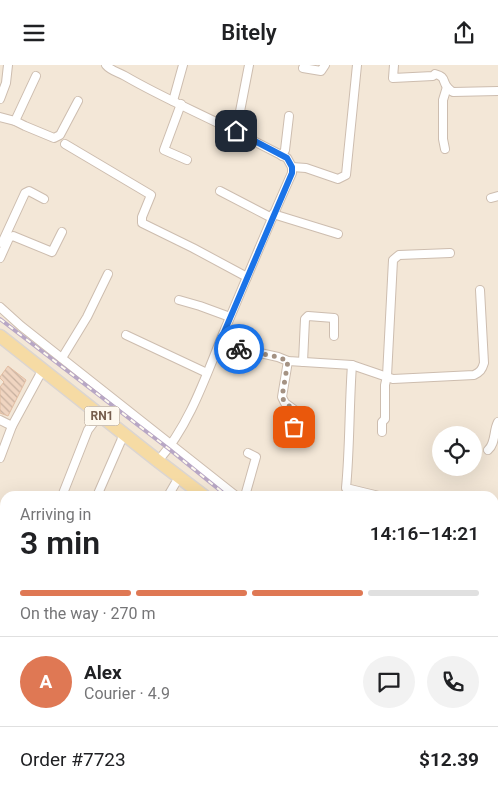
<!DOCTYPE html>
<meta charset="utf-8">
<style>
:root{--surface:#fff;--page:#f2f2f2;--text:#202124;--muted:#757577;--line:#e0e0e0;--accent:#df7854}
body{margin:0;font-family:Roboto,sans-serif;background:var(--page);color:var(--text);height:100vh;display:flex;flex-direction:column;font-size:19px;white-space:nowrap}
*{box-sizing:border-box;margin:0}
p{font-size:16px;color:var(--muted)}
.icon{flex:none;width:28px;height:28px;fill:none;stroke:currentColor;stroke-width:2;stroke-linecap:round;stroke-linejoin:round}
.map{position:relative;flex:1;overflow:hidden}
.sheet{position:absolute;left:0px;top:426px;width:499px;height:311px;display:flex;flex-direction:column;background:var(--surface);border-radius:15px 15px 0 0;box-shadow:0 5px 20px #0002}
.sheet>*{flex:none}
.fabs{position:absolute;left:432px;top:361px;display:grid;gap:10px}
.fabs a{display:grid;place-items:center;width:50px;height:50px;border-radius:50%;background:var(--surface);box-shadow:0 5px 20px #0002;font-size:25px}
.pin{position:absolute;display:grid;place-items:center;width:42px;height:42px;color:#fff;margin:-21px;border-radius:10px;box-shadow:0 2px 8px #0006}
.courier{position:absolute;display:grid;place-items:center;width:50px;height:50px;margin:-25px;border:4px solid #1a73e8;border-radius:50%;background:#fff;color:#222;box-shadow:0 1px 6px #0007}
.head em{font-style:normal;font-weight:600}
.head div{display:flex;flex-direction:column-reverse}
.head{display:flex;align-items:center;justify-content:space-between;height:85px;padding:0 20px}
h1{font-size:32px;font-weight:600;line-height:38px}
.bar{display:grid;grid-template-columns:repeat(4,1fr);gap:8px 5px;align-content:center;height:60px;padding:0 20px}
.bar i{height:6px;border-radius:4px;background:var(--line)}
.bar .current{background:var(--accent)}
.bar p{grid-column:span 4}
.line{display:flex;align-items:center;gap:12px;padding:0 20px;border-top:1px solid var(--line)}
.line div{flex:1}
.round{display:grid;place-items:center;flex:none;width:52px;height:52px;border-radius:26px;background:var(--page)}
header{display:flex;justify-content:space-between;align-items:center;height:65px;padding:0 20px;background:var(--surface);font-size:22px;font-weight:600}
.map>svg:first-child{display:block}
</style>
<header><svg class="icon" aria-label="menu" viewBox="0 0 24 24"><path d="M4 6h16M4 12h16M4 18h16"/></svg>Bitely<svg class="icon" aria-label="share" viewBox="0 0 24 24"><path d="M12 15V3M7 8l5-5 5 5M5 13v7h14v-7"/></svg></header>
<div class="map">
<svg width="498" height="737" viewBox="0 0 498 737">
<defs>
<pattern id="building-back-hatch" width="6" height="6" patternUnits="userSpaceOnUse" patternTransform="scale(1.25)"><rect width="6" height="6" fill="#f0d5c1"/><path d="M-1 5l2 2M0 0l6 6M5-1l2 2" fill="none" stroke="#c7b09f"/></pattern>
</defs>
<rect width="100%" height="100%" fill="#fcf5e8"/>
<path fill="#f3e7d7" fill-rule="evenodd" d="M0,0H498V737H0ZM441,370H474V402H441ZM5,431H494V732H5Z"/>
<path fill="url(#building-back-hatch)" stroke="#e2bda2" d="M8,301L26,315L8,351L0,348V322L4,317L0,313V312Z"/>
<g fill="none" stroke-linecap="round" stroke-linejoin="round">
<defs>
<g id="street">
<path d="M106,0C111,6 118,7 125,11C161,32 199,48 236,67"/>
<path d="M394,0L393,13L433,11L435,9C446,12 442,15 447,22C449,24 451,26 453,27L498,26"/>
<path d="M303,3L321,6L325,0"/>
<path d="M0,34L6,18L8,0"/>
<path d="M173,36L183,0"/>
<path d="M181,39L164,85L187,95"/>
<path d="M0,52L15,56L25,61L54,73L60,70L78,36"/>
<path d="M15,56L36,11"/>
<path d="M65,79L151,130L142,152V158L193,183L247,212"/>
<path d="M445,84L443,74V35L447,22"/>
<path d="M282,91L285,85L289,51"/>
<path d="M292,102L306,103L338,114L346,110L357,0"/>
<path d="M220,126L272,153"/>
<path d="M491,133L498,131"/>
<path d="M273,149L338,169"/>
<path d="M2,178L25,128L29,126L44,134"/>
<path d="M0,193L9,173L13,171L52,187L62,167"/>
<path d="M179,235L200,241L230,252"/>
<path d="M0,242L21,261L236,431"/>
<path d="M126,270L207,308"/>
<path d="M219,279L278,292L288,296L352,300L393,314L474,310C480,307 482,305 484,298L480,225"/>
<path d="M62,293L87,252L108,209"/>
<path d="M288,296L282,332L285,338L296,346L295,362"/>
<path d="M303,297L305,254L308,251L334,253V271"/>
<path d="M352,300C349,341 350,382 346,423L379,431"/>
<path d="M0,355L12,361"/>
<path d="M382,367V357L385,354V320L387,311L393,195L399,190L450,188"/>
<path d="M488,385C496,378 493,366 498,357"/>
<path d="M0,393L12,361L43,304"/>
<path d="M158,396C190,359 205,313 223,269C246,215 268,161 292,108V102L287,93L236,67L249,0"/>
<path d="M62,431L88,365L100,349"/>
<path d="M97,431L124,369"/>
<path d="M168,431L179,412"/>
<path d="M245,431L256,392L248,388"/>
<path d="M494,457L498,458"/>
<path d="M0,538L5,540"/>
<path d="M494,617L498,607"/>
<path d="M494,631L498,634"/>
<path d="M0,723H5"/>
<path d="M384,732L391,737"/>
<path d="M77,737L78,732"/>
<path d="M295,737L296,732"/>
</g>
<g id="primary">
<path d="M0,271L158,396L204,431"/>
<path d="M494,656L498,660"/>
</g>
</defs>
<use href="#street" stroke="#cdbdaf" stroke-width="10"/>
<use href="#primary" stroke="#dbd5d1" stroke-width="15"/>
<use href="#street" stroke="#fff" stroke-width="8"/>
<use href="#primary" stroke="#f6dba4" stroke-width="12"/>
<defs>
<g id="rail">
<path d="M0,254L169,384L227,431"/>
<path d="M494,639L498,642"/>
</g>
</defs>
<use href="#rail" stroke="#b8a7c5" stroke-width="4"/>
<use href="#rail" stroke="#fef9ef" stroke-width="2" stroke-dasharray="5.5" stroke-linecap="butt"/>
</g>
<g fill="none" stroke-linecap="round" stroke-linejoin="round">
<path stroke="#a49283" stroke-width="5" stroke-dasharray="0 9" d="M239,284L278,292L288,296L282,332L285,338L296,346L294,362"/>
<path stroke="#1a73e8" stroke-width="6" d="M236,66L287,93L292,102V108L219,279L239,284"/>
</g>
<g text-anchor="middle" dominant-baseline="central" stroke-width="5" stroke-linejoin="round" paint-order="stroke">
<rect fill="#fef9ef" stroke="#9e8c7e" stroke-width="1" x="84.5" y="341.5" width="35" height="19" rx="4"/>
<g font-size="12" font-weight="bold" fill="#755d4d">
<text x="102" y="351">RN1</text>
</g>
</g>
</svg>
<div class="fabs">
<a><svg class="icon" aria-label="locate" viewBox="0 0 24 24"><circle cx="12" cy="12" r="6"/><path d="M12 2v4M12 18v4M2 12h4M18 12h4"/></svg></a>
</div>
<div class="pin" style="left:294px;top:362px;background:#ea580c"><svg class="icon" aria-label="bag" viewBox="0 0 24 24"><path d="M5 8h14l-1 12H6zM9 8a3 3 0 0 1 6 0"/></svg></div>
<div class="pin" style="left:236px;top:66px;background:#1f2937"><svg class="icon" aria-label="home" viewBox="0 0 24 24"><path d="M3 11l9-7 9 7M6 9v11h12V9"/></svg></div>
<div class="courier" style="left:239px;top:284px"><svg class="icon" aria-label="bike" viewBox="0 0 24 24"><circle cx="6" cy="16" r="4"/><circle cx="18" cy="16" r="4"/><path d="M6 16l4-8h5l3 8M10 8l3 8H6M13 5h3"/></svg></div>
<section class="sheet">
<div class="head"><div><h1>3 min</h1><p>Arriving in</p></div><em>14:16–14:21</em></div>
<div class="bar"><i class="current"></i><i class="current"></i><i class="current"></i><i></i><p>On the way · 270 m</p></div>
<div class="line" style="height:90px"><b class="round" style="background:var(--accent);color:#fff">A</b><div><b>Alex</b><p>Courier · 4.9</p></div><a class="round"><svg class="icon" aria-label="chat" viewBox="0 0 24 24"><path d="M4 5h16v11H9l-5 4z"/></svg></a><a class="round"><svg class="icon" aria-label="phone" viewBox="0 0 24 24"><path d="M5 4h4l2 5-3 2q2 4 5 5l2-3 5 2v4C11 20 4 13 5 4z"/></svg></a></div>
<div class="line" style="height:65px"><div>Order #7723</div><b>$12.39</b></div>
</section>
</div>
